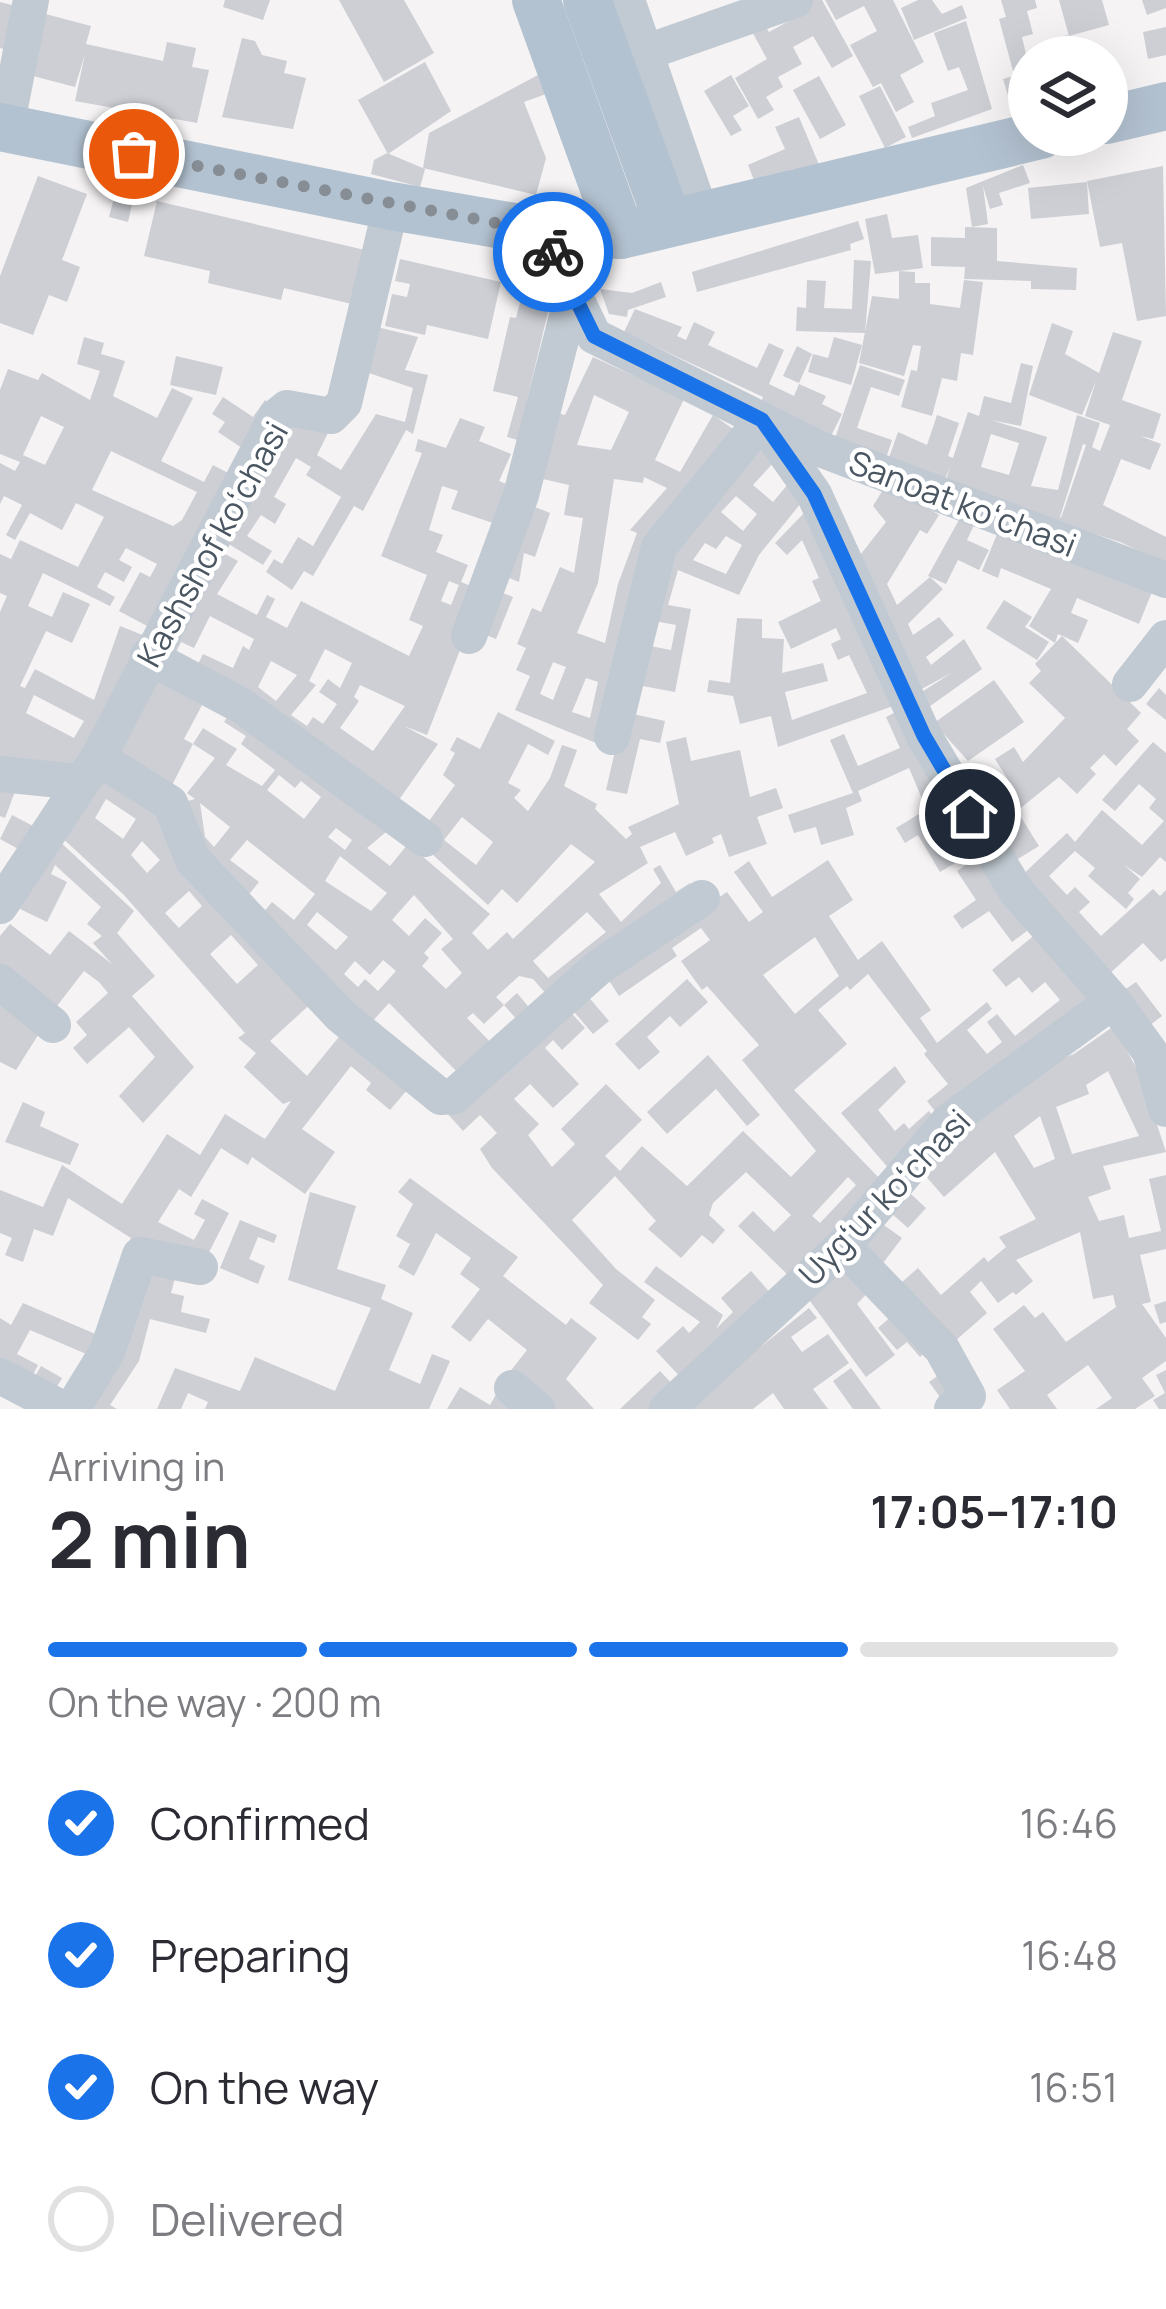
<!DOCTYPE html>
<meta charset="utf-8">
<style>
:root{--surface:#fff;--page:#f7f7f7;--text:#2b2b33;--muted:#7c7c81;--line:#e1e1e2;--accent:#1a73e8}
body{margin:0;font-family:Manrope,sans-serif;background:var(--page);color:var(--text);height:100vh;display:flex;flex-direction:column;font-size:45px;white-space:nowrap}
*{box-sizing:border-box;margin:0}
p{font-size:39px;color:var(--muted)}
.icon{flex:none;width:66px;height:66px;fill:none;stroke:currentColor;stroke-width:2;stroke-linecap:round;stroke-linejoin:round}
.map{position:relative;height:1409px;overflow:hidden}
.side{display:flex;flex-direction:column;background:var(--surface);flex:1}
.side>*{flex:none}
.buttons{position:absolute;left:1008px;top:36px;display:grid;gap:24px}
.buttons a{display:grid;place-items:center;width:120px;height:120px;border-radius:50%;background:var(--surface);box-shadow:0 12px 48px #0002;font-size:60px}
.pin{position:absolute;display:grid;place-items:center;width:102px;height:102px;color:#fff;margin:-51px;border:6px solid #fff;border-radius:50%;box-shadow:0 3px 12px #0007}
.courier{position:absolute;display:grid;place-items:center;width:120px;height:120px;margin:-60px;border:9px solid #1a73e8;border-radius:50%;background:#fff;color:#222;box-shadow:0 3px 15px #0007}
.summary em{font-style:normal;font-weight:700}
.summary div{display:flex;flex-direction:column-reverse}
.summary{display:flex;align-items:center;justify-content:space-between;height:204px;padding:0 48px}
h1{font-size:78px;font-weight:700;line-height:90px}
.bar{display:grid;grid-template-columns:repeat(4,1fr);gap:18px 12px;align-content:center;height:144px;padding:0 48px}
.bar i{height:15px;border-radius:9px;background:var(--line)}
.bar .on{background:var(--accent)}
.bar p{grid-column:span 4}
ol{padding:0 48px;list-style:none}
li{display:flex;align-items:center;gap:36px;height:132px}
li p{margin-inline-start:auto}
li .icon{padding:12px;border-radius:50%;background:var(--accent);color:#fff;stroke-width:4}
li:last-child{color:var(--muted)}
li i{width:66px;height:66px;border:6px solid var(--line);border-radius:50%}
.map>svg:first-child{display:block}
</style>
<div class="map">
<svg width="1166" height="1409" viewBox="0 0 1166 1409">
<rect width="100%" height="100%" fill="#f5f3f3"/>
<g fill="#cdcfd5" fill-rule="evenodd">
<path d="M225,0H270L263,20L223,7Z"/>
<path d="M339,0H404L434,53L384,82Z"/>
<path d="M807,0H822L853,56L832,68L813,36L793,47L802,64L778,77L783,87L766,97L774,110L758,119L735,78L767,59L750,28L762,21L769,32L798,16Z"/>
<path d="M825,0H893L924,62L900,75L914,102L896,112L881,83L873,87L850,45L877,31L864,6L836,20Z"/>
<path d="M918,0H932L942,14L962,5L967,18L914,40L901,8Z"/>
<path d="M1001,0H1035L1037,8L1027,11L1033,34L1022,37L1029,67L1013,71L999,19L1006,17Z"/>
<path d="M1059,0H1102L1109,25L1069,36Z"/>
<path d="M1142,0H1166V8L1147,15Z"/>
<path d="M0,2L20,7L9,50L0,48Z"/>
<path d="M34,11L91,26L86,44L163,61L167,42L196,48L192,67L209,70L197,123L75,101L85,54L75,87L18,72Z"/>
<path d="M966,21L992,109L912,138L908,127L935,116L931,103L968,90L959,67L948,71L934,33Z"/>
<path d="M1166,27V55L1148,59L1143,32Z"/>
<path d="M1068,35L1074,57H1055L1051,40Z"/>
<path d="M242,38L255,41L262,55L287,61L284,73L306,78L293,129L222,117Z"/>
<path d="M425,62L451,111L388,154L358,100Z"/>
<path d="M1029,71V96L1010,102L1003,79Z"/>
<path d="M538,75L546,94L524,102L546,158L536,195L423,168L429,133Z"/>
<path d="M731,75L749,106L733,116L742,130L731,136L704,91Z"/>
<path d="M819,76L846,125L820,139L793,90Z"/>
<path d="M880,86L906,137L885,148L859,96Z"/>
<path d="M799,117L820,167L796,177L793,169L756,185L748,165L785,149L775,127Z"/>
<path d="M387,153L425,169L420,187L371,174L374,160Z"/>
<path d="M1023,165L1030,183L999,193L1003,205L990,209L983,186L988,224L972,227L966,188Z"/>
<path d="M1163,166L1166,316L1137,321L1122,243L1100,247L1087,181Z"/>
<path d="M38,176L87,194L62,260L80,267L67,302L49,295L33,335L0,323V276Z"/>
<path d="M1087,182L1089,214L1031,219L1028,188Z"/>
<path d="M116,190L134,195L128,222L109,217Z"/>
<path d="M157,201L369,251L356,305L284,288L281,300L208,283L210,271L144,256Z"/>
<path d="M887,214L892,238L918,235L923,268L875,274L865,219Z"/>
<path d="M858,221L864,239L850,244L851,250L697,292L692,272Z"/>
<path d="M965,227L997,228V261L1077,268L1076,290L1031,289V281L964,279L965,267L931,266V237L965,238Z"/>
<path d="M400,259L501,282L488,339L427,325L425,335L385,326L392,294L407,297L410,284L395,281Z"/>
<path d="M854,260L871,261L865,333L796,331L797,307L806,308L807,280L826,281L824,308L852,309Z"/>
<path d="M899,271L915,272V283H930V304L960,308L964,280L983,282L973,355L961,353L957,381L942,378L932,416L901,407L911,370L917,371L921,346L913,345L904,376L859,363L872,296L899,299Z"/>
<path d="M661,282L666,297L628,310L627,317L609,314L600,289L632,293Z"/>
<path d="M524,287L552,295L527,400L543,404L532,444L507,437L518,397L493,391L510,317L516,318Z"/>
<path d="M635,309L682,327L677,336L686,340L694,322L715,332L708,345L757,368L769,343L784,350L769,384L794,396L799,384L826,396L822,404L842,414L830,438L760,404L763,397L624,332Z"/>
<path d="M1052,323L1073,331L1065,354L1099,373L1113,332L1142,341L1122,400L1161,414L1153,439L1140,436L1161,444L1150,470L1121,459L1103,505L1166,537V563L1120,542L944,486L950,467L942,486L886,466L898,432L927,445L937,415L959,423L948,456L953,458L968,412L979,416L984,396L1011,403L1021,363L1033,366L1021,426L991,420L1047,437L1031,486L1058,490L1077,415L1100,423L1092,447L1100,451L1110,425L1085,416L1096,381L1082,415L1029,395ZM991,434L1019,443L1009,475L981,467ZM1083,444L1086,445L1061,518L1060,517Z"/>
<path d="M377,327L418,337L405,370L428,375L413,434L406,430L363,511L354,506L313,576L304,571L292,590L266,572L274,559L282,564L298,537L313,546L341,497L306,475L311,467L296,458L274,497L286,504L275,524L261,515L247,536L272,551L263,565L219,538L293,415L332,425L317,455L341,470L376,414L405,422L413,388L366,372Z"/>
<path d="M84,337L104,343L101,354L125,361L113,396L157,418L172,388L193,398L161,461L204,482L213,465L230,474L149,627L119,611L140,572L150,577L157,564L126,548L119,560L132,567L124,582L105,572L97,587L115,597L110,606L43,573L28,606L52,617L63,592L90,604L72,643L46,631L20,686L25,688L35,669L94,700L120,626L145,636L132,668L69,774L0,764V612L7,596L0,593V554L11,559L20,540L78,567L104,517L76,503L62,530L30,513L15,540L6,535L22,505L4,496L0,504V463L15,471L20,462L0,454V390L8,369L38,380L42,373L90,400L100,371L77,364ZM41,416L64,427L45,465L23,455ZM111,451L197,492L182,520L173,526L92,490ZM34,695L84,721L74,738L26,713Z"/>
<path d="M834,337L862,345L851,385L808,372L813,354L828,358Z"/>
<path d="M797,346L812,354L799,383L783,376Z"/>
<path d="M176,356L223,367L216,395L170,385Z"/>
<path d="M593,357L684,399L655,460L680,472L713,415L736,431L689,499L606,747L515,710L530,676L516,670L526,648L517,644L532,608L541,612L560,567L574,573L583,518L564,515L569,485L543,479L535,507L550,513L535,557L524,553L519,582L507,577L500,592L513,597L496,639L473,630L549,411L565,415ZM594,395L629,412L611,450L577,445ZM644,477L667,488L630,530L637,533L618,584L605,643L577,633L598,583L614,479L643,483ZM553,662L566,667L553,700L540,694ZM586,678L598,682L590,718L572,712Z"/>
<path d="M860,365L905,380L899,396L871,387L857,428L892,440L884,464L832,447Z"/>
<path d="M223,397L253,417L265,400L277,408L248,452L218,432L225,422L212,414Z"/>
<path d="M460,418L485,427L479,441L511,454L499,481L521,490L505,527L451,509L458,491L442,486L429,530L443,535L436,552L468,565L461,582L483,591L427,735L404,726L438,744L394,807L193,674L203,654L233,668L243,646L249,650L254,639L210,616L194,648L181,642L171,663L158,656L216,549L238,561L217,594L257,615L267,595L275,599L266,617L287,628L301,601L409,656L423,626L409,620L427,575L381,556L422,453L415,451L418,439L446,448ZM449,581L459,585L451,605L441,601ZM325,649L352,663L340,688L328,679L319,692L337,704L323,724L313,717L307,726L291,715L316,685L309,681ZM271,661L297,675L276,701L258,687ZM360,685L405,706L373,751L340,728L359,701L354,697Z"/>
<path d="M754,444L774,462L753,485L773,502L788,484L801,503L759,555L739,595L678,570L668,605L691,609L675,692L632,684L640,644L671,650L676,625L644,619L664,548ZM736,496L757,514L743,531L721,512ZM726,536L742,545L726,574L693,560L705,543L716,549Z"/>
<path d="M887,483L939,515L927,534L920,530L887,584L897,605L930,577L943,589L908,624L913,635L939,617L954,635L926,657L931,665L964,639L982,669L926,709L917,695L953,672L918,691L854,563L886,522L873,506Z"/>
<path d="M806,511L896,705L778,747L771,716L740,724L733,696L707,692L709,680L730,683L737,618L762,619V638L784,639L782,673L823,663L828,681L785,692L792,720L867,693L849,655L838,660L831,644L841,639L836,628L791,649L778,622L821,601L812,581L819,578L802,540L787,555L775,543Z"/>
<path d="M960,518L974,525L967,540L989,550L979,570L958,560L946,584L928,576Z"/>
<path d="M997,534L1152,592L1139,624L1077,598L1071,613L1088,620L1078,643L1058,634L1055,643L1029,626L1051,589L1001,568L998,578L982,571Z"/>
<path d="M1004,600L1032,617L1025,627L1049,642L1037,660L986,628Z"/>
<path d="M1062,636L1141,713L1127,729L1139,741L1116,766L1104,754L1090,768L1096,774L1077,794L1059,777L1017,811L1039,846L1011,863L960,781L979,769L988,783L977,790L981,797L1008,780L995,759L1014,747L1023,762L1065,718L1029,683L1041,671L1035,664Z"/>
<path d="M159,666L209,692L184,739L193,744L203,728L237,749L226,765L262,786L275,770L241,744L246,736L224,722L234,706L392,827L367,848L390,866L408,844L490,914L472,933L488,950L507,932L513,939L595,862L571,844L517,903L502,889L488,905L432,854L421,832L455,785L443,775L455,753L450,750L457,737L480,749L498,712L555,741L548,755L528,744L508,783L521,790L514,798L528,811L550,778L562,745L577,750L564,786L597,804L595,809L626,839L632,834L628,827L679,804L666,742L686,737L691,761L740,750L750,797L776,788L783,808L757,817L767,844L729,857L721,834L712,838L714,843L686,856L675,832L640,847L648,863L599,894L621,922L661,883L653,869L660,865L676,892L690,883L696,894L525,1029L504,1005L484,1024L473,1013L467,1018L497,1049L465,1080L389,1003L370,1024L257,920L272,902L294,920L315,894L247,840L230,860L259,882L245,899L207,864L184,802L195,799L187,793L215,758L193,744L168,793L109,763ZM279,775L295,788L301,781L321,797L304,819L267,790ZM200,803L230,827L214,847L205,837ZM462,817L493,842L476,865L444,840ZM336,828L352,840L345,850L328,837ZM340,856L387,893L371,911L325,881ZM414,895L453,939L441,949L462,973L446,989L422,966L429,958L424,953L442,933L425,918L409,936L392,920ZM317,912L348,937L336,950L307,925ZM587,912L606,932L548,978L533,961ZM383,960L396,971L378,991L365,979L358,987L344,974L355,961L370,975ZM519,976L533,979L548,996L532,1011L517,993L504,1005L496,997Z"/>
<path d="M994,680L1024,722L968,761L934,723Z"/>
<path d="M1159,688L1166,695V720L1146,704Z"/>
<path d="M902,709L942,800L926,808L909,768L858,791L862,801L846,808L854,835L821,845L816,827L794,833L788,815L853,793L830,740L844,734L858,766L900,748L886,717Z"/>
<path d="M624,712L665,721L660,743L640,739L627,794L606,790Z"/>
<path d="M1153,742L1166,753V862L1160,857L1142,877L1124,865L1140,879L1128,893L1134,899L1126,909L1088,876L1095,868L1075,851L1049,876L1067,895L1075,887L1090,902L1079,912L1101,936L1153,889L1160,896L1166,890V958L1161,962L1143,943L1107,976L1018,879L1067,833L1075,842L1102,810L1142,845L1164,821L1149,808L1156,799L1139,784L1115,811L1102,800Z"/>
<path d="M100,767L167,811L317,998L270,1041L307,1076L347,1027L413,1083L390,1110L366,1090L371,1083L351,1066L302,1129L335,1152L305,1194L252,1157L248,1165L221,1148L191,1197L179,1189L158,1222L194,1240L205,1220L194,1214L202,1199L229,1213L203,1264L126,1247L131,1238L68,1198L53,1236L34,1229L23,1262L5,1255L12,1238L0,1233V1190L43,1207L62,1165L122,1204L167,1134L200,1155L225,1114L265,1139L291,1101L283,1104L244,1067L256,1053L238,1038L245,1033L124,895L58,834ZM106,799L136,819L123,839L95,818ZM142,841L160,860L147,873L131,855ZM189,891L202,906L179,928L165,913ZM231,935L258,965L237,984L210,954Z"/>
<path d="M0,777L19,781L5,818L0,816Z"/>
<path d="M942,800L972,853L940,872L918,835L905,843L896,828Z"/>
<path d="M12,815L35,827L22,851L0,839Z"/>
<path d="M56,838L134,911L117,933L155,976L132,996L194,1067L143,1123L119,1096L155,1057L129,1027L87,1064L73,1048L87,1035L76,1022L108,993L99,982L84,971L50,1015L0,976V936L10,924L50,955L69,931L112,964L93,943L102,936L87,924L101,907L55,865L51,874L67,882L47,922L20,909Z"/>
<path d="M975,858L1027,931L1012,942L989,911L962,929L953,916L976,900L957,871Z"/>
<path d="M828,860L853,900L829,916L858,960L882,941L931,1010L920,1018L937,1043L987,1002L992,1009L967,1030L987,1054L1002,1042L987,1022L997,1014L1015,1036L1060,1000L1045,982L1032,993L1019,977L1006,987L992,970L1037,933L1090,1000L942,1120L927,1101L948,1084L924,1054L927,1051L868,974L850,990L847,986L818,1010L847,1044L794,1090L881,1180L795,1282L738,1226L753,1211L774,1232L791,1215L746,1172L713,1203L709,1215L725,1230L713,1244L702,1235L681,1258L648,1229L656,1221L615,1176L572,1220L616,1269L655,1300L642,1317L651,1324L638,1340L589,1303L603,1285L492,1168L480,1149L497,1133L480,1115L463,1131L446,1112L565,1006L585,1028L562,1050L553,1040L545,1048L579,1084L553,1108L530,1084L514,1099L539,1124L528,1135L552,1167L575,1144L561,1129L606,1084L642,1120L605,1156L620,1171L642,1146L687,1186L743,1131L791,1177L816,1151L742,1060L759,1045L707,986L702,990L681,961L710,940L701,928L672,948L677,956L619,996L604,973L727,892L749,922L763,912L734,872L749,861L772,897ZM815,937L839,976L795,1014L763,975ZM848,1177L856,1185L820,1223L812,1216Z"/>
<path d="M687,979L708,1002L680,1027L670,1016L647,1037L660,1052L639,1070L615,1044Z"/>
<path d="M1136,982L1162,1016L1146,1028L1120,993Z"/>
<path d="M0,985L45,1024L16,1070L0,1062Z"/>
<path d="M585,993L609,1021L593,1034L569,1006Z"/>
<path d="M1114,1026L1142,1079L1166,1152L1103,1166L1111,1189L1088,1197L1099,1221L1124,1215L1129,1238L1161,1231L1149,1179L1166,1175V1249L1140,1255L1151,1302L1142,1304L1166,1338V1361L1142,1378L1155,1396L1135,1409H1096L1112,1398L1088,1365L1047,1395L1057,1409H1010L997,1390L1025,1371L993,1329L1024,1305L1035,1318L1043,1312L1066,1342L1116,1307L1113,1295L1093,1299L1080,1232L1016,1260L1033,1281L1016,1295L1013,1292L998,1303L981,1281L970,1292L987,1313L946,1349L894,1289L918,1268L941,1295L984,1257L988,1262L1006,1247L999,1237L1036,1219L995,1152L944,1197L916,1165L1025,1073L1074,1054ZM1108,1071L1139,1136L1072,1154L1056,1107L1089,1094L1086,1085ZM1040,1116L1055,1159L1034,1168L1014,1136Z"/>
<path d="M708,1055L760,1115L747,1126L716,1089L667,1134L647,1112Z"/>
<path d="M895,1066L906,1082L878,1110L895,1131L904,1123L909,1129L929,1111L940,1126L890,1170L841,1113Z"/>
<path d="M23,1102L45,1112L40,1126L79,1144L70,1165L5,1142Z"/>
<path d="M410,1178L518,1257L503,1276L566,1325L571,1318L597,1338L566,1379L594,1409H553L509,1373L527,1350L488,1319L470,1342L451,1327L480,1289L460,1274L471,1258L436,1233L414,1276L398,1267L410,1244L396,1236L413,1204L398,1192Z"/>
<path d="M900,1184L926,1208L908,1228L882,1205Z"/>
<path d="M310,1192L356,1206L337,1269L386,1285L381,1299L413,1313L389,1370L420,1384L432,1354L450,1361L429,1409H205L208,1402L188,1393L181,1409H157L175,1368L240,1391L255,1357L335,1391L371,1308L288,1280Z"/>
<path d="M874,1218L902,1238L880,1267L855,1244Z"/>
<path d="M240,1220L277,1235L274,1243L258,1237L249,1259L265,1266L258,1284L220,1268Z"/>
<path d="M845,1257L875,1285L857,1304L895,1355L866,1377L807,1297Z"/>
<path d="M144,1259L178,1267L171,1293L184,1296L181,1312L210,1319L206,1333L150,1319L139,1361L110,1405L117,1409H82Z"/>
<path d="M656,1266L723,1315L716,1329L733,1312L721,1298L751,1271L779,1303L685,1382L656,1351L683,1326L689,1333L700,1322L644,1282Z"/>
<path d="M1166,1301V1322L1160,1324L1154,1305Z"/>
<path d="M23,1303L107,1339L98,1359L30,1330L17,1354L38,1365L26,1388L0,1373V1318L11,1325Z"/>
<path d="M902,1307L934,1344L920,1357L907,1342L897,1350L878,1328Z"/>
<path d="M809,1308L817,1318L791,1337L802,1352L828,1334L849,1363L813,1389L828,1409H784L773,1393L753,1409H683Z"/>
<path d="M41,1366L62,1378L51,1397L30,1385Z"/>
<path d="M851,1368L881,1409H853L833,1381Z"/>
<path d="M946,1370L945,1404L929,1382Z"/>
<path d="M1166,1370V1409H1159L1153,1400L1165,1393L1156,1375Z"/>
<path d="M660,1371L676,1388L653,1409H620Z"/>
<path d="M501,1386L534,1409H447L460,1387L490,1405Z"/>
</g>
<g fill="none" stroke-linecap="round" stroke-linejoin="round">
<g stroke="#c1cad2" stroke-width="36">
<path d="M627,0L701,214"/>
<path d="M647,52L795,0"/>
<path d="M6,128L31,0"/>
<path d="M544,232L594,336L762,420L814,494L924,736L1016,891L1113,1001L1150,1052L1166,1109"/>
<path d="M469,636L521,495L573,293"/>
<path d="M148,656L242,706L425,839"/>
<path d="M1130,684L1166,638"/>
<path d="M612,737L659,547L762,420L820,449L1166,580"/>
<path d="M98,758L170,803L193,860L341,1016L441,1097L454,1096L599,967L702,898"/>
<path d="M0,774L78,782"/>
<path d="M0,906L98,758L276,417L287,408L331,416L344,403L391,206"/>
<path d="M0,982L53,1025"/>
<path d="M843,1246L942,1349L968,1396L952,1409"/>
<path d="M0,1376L63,1409"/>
<path d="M512,1388L537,1409"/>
<path d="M72,1409L107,1352L140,1255L200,1267"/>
<path d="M667,1409L843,1246L949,1121L1113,1001"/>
</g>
<g stroke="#b3c2d1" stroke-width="48">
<path d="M536,0L621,235"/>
<path d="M587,0L668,222"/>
<path d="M1107,120L1166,106"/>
<path d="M0,127L391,206L544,232L621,235L1041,135"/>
</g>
</g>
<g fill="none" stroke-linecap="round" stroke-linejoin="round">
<path stroke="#868d94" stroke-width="12" stroke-dasharray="0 21.6" d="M134,154L544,232L553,252"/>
<path stroke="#1a73e8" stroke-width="15" d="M553,252L594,336L762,420L814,494L924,736L970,814"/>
</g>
<g text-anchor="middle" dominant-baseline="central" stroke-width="9" stroke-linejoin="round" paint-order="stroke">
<g font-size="33" fill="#4a5661" stroke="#fff">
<text transform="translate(963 503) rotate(21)">Sanoat koʻchasi</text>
<text transform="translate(212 544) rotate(-61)">Kashshof koʻchasi</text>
<text transform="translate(884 1197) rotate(-46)">Uygʻur koʻchasi</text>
</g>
</g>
</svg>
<div class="buttons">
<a><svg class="icon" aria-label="layers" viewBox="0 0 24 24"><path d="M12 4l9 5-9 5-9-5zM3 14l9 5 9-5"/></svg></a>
</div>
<div class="pin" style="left:134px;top:154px;background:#ea580c"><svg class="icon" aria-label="bag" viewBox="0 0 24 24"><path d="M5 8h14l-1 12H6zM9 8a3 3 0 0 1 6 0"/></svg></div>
<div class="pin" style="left:970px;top:814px;background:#1f2937"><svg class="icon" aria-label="home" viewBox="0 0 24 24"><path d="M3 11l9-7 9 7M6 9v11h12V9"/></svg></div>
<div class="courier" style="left:553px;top:252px"><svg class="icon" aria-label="bike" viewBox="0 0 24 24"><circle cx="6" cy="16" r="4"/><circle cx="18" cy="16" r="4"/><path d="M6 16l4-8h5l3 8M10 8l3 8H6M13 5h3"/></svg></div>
</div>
<section class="side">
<div class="summary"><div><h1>2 min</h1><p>Arriving in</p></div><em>17:05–17:10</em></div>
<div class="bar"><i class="on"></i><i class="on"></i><i class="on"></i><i></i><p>On the way · 200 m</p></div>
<ol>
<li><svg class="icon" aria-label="check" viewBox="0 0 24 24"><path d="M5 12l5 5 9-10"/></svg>Confirmed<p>16:46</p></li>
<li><svg class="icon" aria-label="check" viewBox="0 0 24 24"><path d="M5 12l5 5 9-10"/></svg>Preparing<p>16:48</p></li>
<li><svg class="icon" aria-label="check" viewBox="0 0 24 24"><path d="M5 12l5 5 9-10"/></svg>On the way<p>16:51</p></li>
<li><i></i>Delivered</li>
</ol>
</section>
